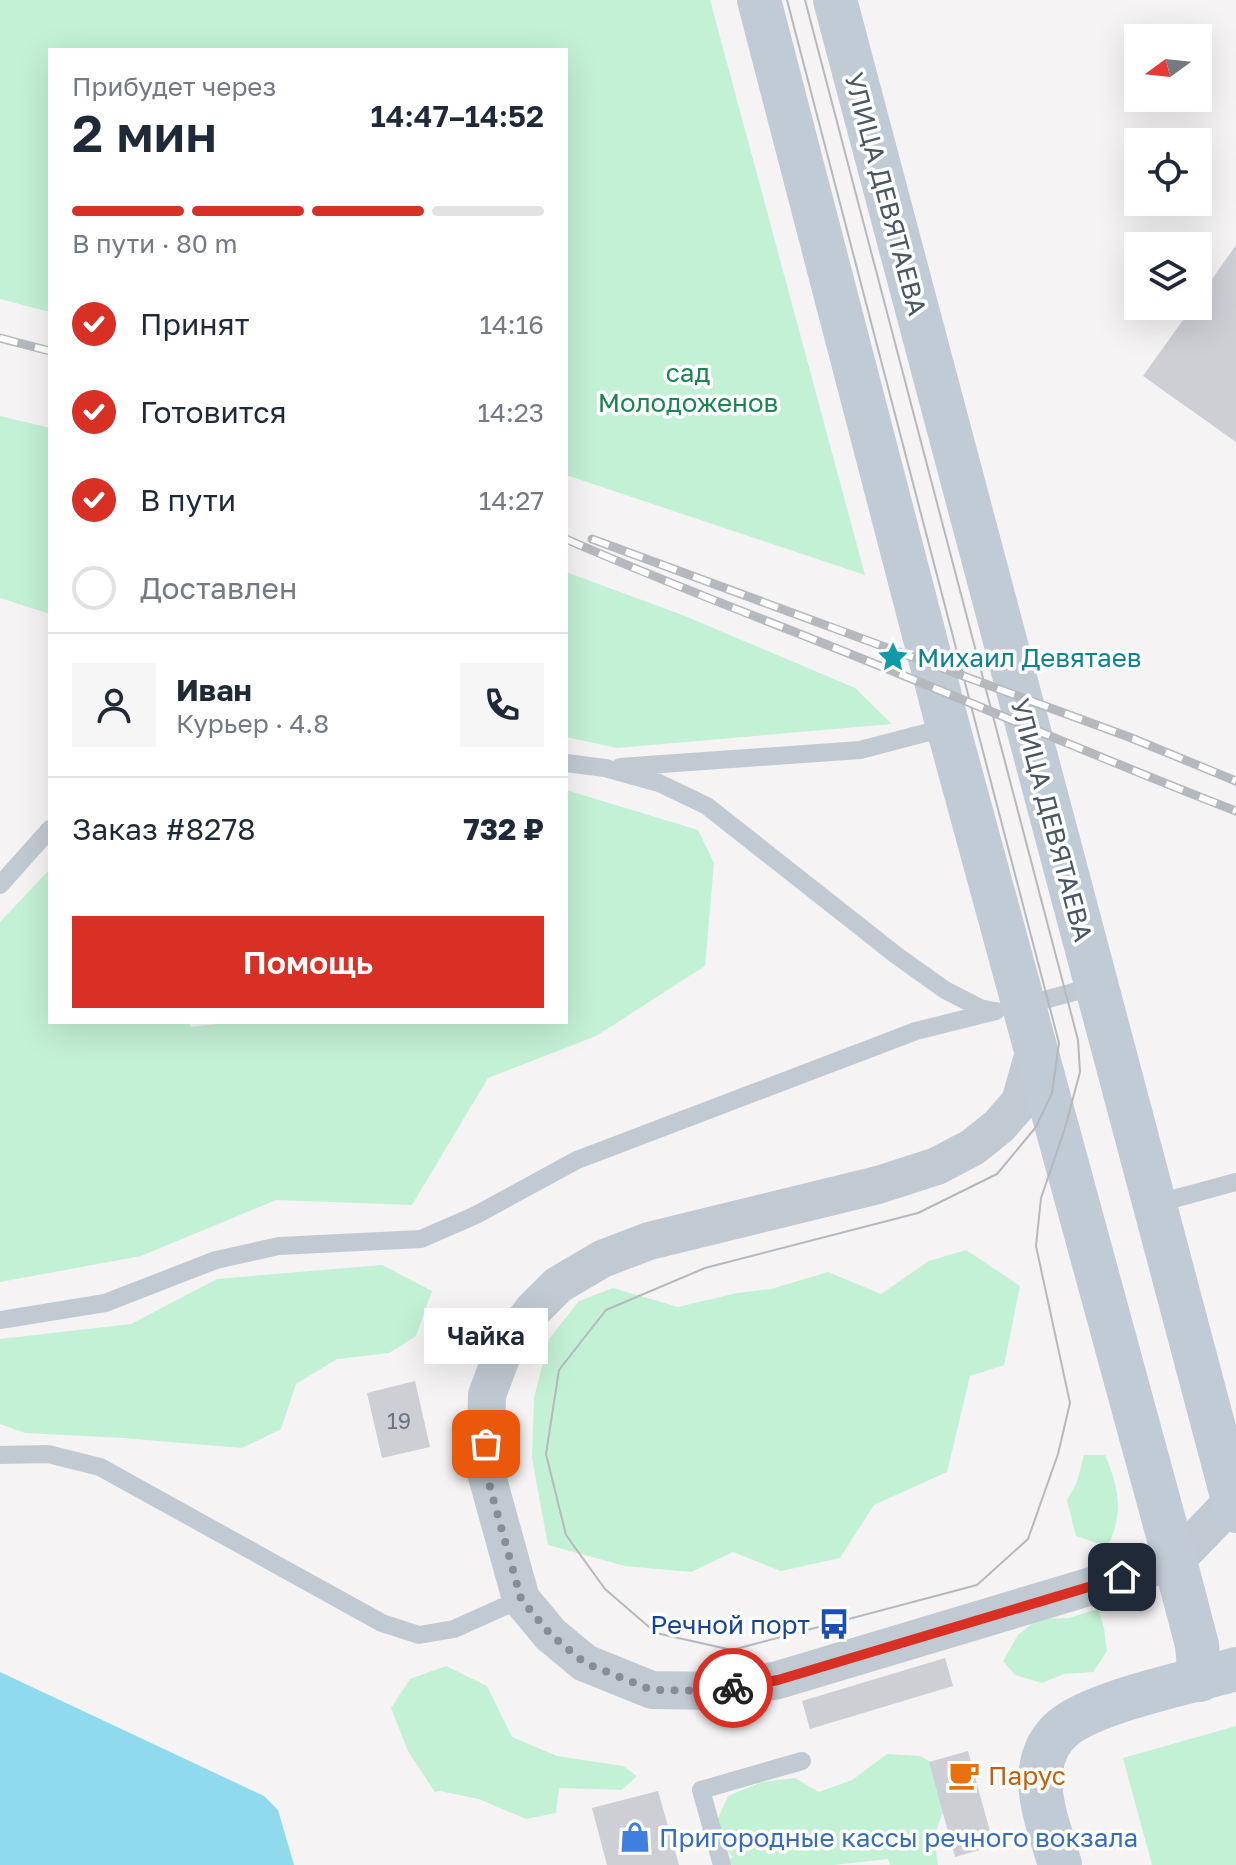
<!DOCTYPE html>
<html lang="ru">
<meta charset="utf-8">
<style>
:root{--surface:#fff;--page:#f6f6f7;--text:#1f2937;--muted:#747a83;--line:#e0e1e3;--accent:#d93025}
body{margin:0;font-family:"Golos Text",sans-serif;background:var(--page);color:var(--text);height:100vh;display:flex;flex-direction:column;font-size:30px;white-space:nowrap}
*{box-sizing:border-box;margin:0}
p{font-size:26px;color:var(--muted)}
.icon{flex:none;width:44px;height:44px;fill:none;stroke:currentColor;stroke-width:2;stroke-linecap:round;stroke-linejoin:round}
.map{position:relative;flex:1;overflow:hidden}
.details{position:absolute;left:48px;top:48px;width:520px;height:976px;display:flex;flex-direction:column;background:var(--surface);border-radius:0px;box-shadow:0 8px 32px #0002}
.details>*{flex:none}
.needle{width:52px;rotate:255deg}
.fabs{position:absolute;left:1124px;top:24px;display:grid;gap:16px}
.fabs a{display:grid;place-items:center;width:88px;height:88px;border-radius:0px;background:var(--surface);box-shadow:0 8px 32px #0002;font-size:40px}
.pin{position:absolute;display:grid;place-items:center;width:68px;height:68px;color:#fff;margin:-34px;border-radius:16px;box-shadow:0 4px 12px #0006}
.courier{position:absolute;display:grid;place-items:center;width:80px;height:80px;margin:-40px;border:6px solid #d93025;border-radius:50%;background:#fff;color:#222;box-shadow:0 2px 10px #0007}
.bubble{position:absolute;height:56px;border-radius:0px;background:var(--surface);box-shadow:0 8px 32px #0002;font-size:26px;font-weight:600;line-height:56px;text-align:center}
.headline em{font-style:normal;font-weight:600}
.headline div{display:flex;flex-direction:column-reverse}
.headline{display:flex;align-items:center;justify-content:space-between;height:136px;padding:0 24px}
h1{font-size:52px;font-weight:600;line-height:60px}
.bar{display:grid;grid-template-columns:repeat(4,1fr);gap:12px 8px;align-content:center;height:96px;padding:0 24px}
.bar i{height:10px;border-radius:6px;background:var(--line)}
.bar .selected{background:var(--accent)}
.bar p{grid-column:span 4}
.line{display:flex;align-items:center;gap:20px;padding:0 24px;border-top:2px solid var(--line)}
.line div{flex:1}
.round{display:grid;place-items:center;flex:none;width:84px;height:84px;border-radius:0px;background:var(--page)}
ol{padding:0 24px;list-style:none}
li{display:flex;align-items:center;gap:24px;height:88px}
li p{margin-inline-start:auto}
li .icon{padding:8px;border-radius:50%;background:var(--accent);color:#fff;stroke-width:4}
li:last-child{color:var(--muted)}
li i{width:44px;height:44px;border:4px solid var(--line);border-radius:50%}
.button{display:flex;gap:16px;margin-top:auto;padding:16px 24px}
.button a{flex:1;height:92px;border-radius:0px;background:var(--accent);color:#fff;font-size:32px;font-weight:600;line-height:92px;text-align:center}
.map>svg:first-child{display:block}
</style>
<div class="map">
<svg width="1236" height="1865" viewBox="0 0 1236 1865">
<rect width="100%" height="100%" fill="#f5f3f3"/>
<g fill="#c3f1d5">
<path d="M0,0H710L865,575L566,475V50H50V312L0,299Z"/>
<path d="M0,416L50,428V614L0,598Z"/>
<path d="M566,572L685,616L855,688L892,724L617,748L566,737Z"/>
<path d="M566,790L698,830L714,863L705,966L596,1036L488,1078L412,1205L276,1200L141,1256L0,1282V922L50,869V1022H188L191,1027L232,1022H566Z"/>
<path d="M966,1250L1020,1286L1004,1365L970,1376L947,1472L874,1505L840,1558L781,1571L733,1552L691,1572L625,1566L548,1545L532,1458L534,1398L549,1339L579,1301L613,1288L678,1307L737,1293L771,1289L828,1272L881,1294L929,1261Z"/>
<path d="M382,1265L432,1291L416,1336L389,1353L337,1359L296,1384L281,1429L242,1448L123,1438L25,1433L0,1424V1339L131,1324L217,1279Z"/>
<path d="M1084,1455H1105C1118,1486 1124,1512 1109,1543H1097L1076,1536L1067,1500L1077,1482Z"/>
<path d="M1098,1609L1104,1628L1107,1651L1093,1672L1064,1674L1042,1683L1015,1675L1003,1661L1018,1635L1038,1619L1069,1618Z"/>
<path d="M446,1666L487,1686L512,1737L557,1756L623,1766L637,1776L622,1790L559,1788L556,1813L526,1819L479,1799L440,1791L435,1792L408,1751L391,1708L410,1679Z"/>
<path d="M1236,1726V1865H1152L1123,1758Z"/>
<path d="M887,1754L920,1756L949,1772L945,1807L934,1836L938,1865H890L888,1859L834,1865H722L733,1857L712,1832L728,1796L762,1782L795,1778L819,1792L852,1780Z"/>
</g>
<path fill="#90daee" d="M0,1672L264,1796L278,1810L294,1865H0Z"/>
<g fill="#cdcfd5">
<path d="M1236,245V442L1143,376L1193,306H1198V299Z"/>
<path d="M415,1381L430,1447L382,1458L367,1393Z"/>
<path d="M945,1658L953,1686L810,1729L802,1701Z"/>
<path d="M968,1751L994,1846L955,1857L929,1762Z"/>
<path d="M658,1791L679,1865H607L592,1808Z"/>
</g>
<g fill="none" stroke-linecap="round" stroke-linejoin="round">
<g stroke="#c1cad2" stroke-width="18">
<path d="M566,763L605,768L659,783L707,806L896,955L945,990L980,1008L993,1011"/>
<path d="M620,767L860,750L948,727"/>
<path d="M0,885L50,829"/>
<path d="M1022,1006L1096,986"/>
<path d="M1155,1204L1236,1182"/>
<path d="M0,1320L105,1303L216,1260L279,1246L421,1239L476,1215L577,1160L916,1031L996,1011"/>
<path d="M0,1455L48,1454L100,1467L382,1623L419,1635L454,1629L521,1599"/>
<path d="M722,1865L701,1790L802,1761"/>
</g>
<path stroke="#c1cad2" stroke-width="38" d="M1035,1049L1020,1102L999,1126L973,1147L937,1166L878,1185L649,1241L602,1259L558,1285L533,1310L505,1347L487,1395L485,1469L521,1599L551,1635L585,1663L652,1690L720,1691L778,1680L1175,1561L1233,1501"/>
<g stroke="#c1cbd6" stroke-width="44">
<path d="M759,0L948,727L1175,1561L1197,1645L1200,1680"/>
<path d="M835,0L1236,1511"/>
<path d="M1060,1865C1052,1835 1037,1802 1041,1770C1043,1753 1050,1739 1063,1728C1095,1701 1192,1682 1236,1669"/>
</g>
<path stroke="#b5b8bd" stroke-width="2" d="M787,0L1059,1043L1052,1093L1036,1127L997,1174L918,1213L705,1268L606,1310L559,1370L546,1454L566,1535L605,1589L656,1633L732,1650L977,1585L1028,1539L1058,1454L1070,1403L1036,1246L1041,1198L1065,1128L1080,1072L1078,1040L805,0"/>
<defs>
<g id="rail">
<path d="M0,338L50,351"/>
<path d="M566,539C666,583 769,621 870,662C993,711 1113,764 1236,811"/>
<path d="M592,539L1129,737L1236,781"/>
</g>
</defs>
<use href="#rail" stroke="#b5b8bd" stroke-width="9"/>
<use href="#rail" stroke="#fff" stroke-width="6" stroke-dasharray="18" stroke-linecap="butt"/>
</g>
<g fill="none" stroke-linecap="round" stroke-linejoin="round">
<path stroke="#868d94" stroke-width="8" stroke-dasharray="0 14.4" d="M486,1444L485,1469L521,1599L551,1635L585,1663L652,1690L720,1691L733,1688"/>
<path stroke="#d93025" stroke-width="10" d="M733,1688L778,1680L1122,1577"/>
</g>
<defs>
<symbol id="sight-bare" viewBox="-9 -9 18 18"><path d="M0-6L1.8-2.2L6-1.7L2.9 1.2L3.7 5.4L0 3.3L-3.7 5.4L-2.9 1.2L-6-1.7L-1.8-2.2Z" fill="#0f9aa8" stroke="#fff" stroke-width="2.5" paint-order="stroke"/></symbol>
<symbol id="bus-bare" viewBox="-9 -9 18 18"><path d="M-5-6H5V4H4V6H2V4H-2V6H-4V4H-5ZM-3.5-4V0h7V-4ZM-3.5 1.2v1.5H-2V1.2ZM2 1.2v1.5H3.5V1.2Z" fill="#1a4fb4" stroke="#fff" stroke-width="2.5" paint-order="stroke"/></symbol>
<symbol id="cafe-bare" viewBox="-9 -9 18 18"><path d="M-5.5-4.5H6V0H3Q3 3.5 0 3.5H-2.5Q-5.5 3.5-5.5 0ZM3-3.2v2h1.7v-2ZM-6 4.5H4V6H-6Z" fill="#e8710a" stroke="#fff" stroke-width="2.5" paint-order="stroke"/></symbol>
<symbol id="shop-bare" viewBox="-9 -9 18 18"><path d="M-5-2.5h2.3a2.7 3.5 0 0 1 5.4 0H5L5.5 6h-11ZM-1.5-2.5h3a1.5 2.3 0 0 0-3 0Z" fill="#3f7fe0" stroke="#fff" stroke-width="2.5" paint-order="stroke"/></symbol>
</defs>
<g fill-rule="evenodd">
<use href="#sight-bare" x="871" y="635" width="44" height="44"/>
<use href="#bus-bare" x="812" y="1602" width="44" height="44"/>
<use href="#cafe-bare" x="942" y="1753" width="44" height="44"/>
<use href="#shop-bare" x="613" y="1815" width="44" height="44"/>
</g>
<g text-anchor="middle" dominant-baseline="central" stroke-width="7" stroke-linejoin="round" paint-order="stroke">
<g font-size="22" fill="#6b747e">
<text x="399" y="1420">19</text>
</g>
<g font-size="26" fill="#4a5661" stroke="#fff">
<text transform="translate(886 194) rotate(75)">УЛИЦА ДЕВЯТАЕВА</text>
<text transform="translate(1052 820) rotate(75)">УЛИЦА ДЕВЯТАЕВА</text>
</g>
<g font-size="26" fill="#17864f" stroke="#fff">
<text x="688" y="372">сад<tspan x="688" dy="30">Молодоженов</tspan></text>
</g>
<g font-size="26" fill="#0d838f" stroke="#fff" text-anchor="start">
<text x="917" y="657">Михаил Девятаев</text>
</g>
<g font-size="26" fill="#164399" stroke="#fff" text-anchor="end">
<text x="810" y="1624">Речной порт</text>
</g>
<g font-size="26" fill="#c56008" stroke="#fff" text-anchor="start">
<text x="988" y="1775">Парус</text>
</g>
<g font-size="26" fill="#366cbe" stroke="#fff" text-anchor="start">
<text x="659" y="1837">Пригородные кассы речного вокзала</text>
</g>
</g>
</svg>
<div class="fabs">
<a><svg class="needle" viewBox="-14 -14 28 28"><path d="M0-13l5 13h-10z" fill="#e53935"/><path d="M0 13l5-13h-10z" fill="#747a83"/></svg></a>
<a><svg class="icon" aria-label="locate" viewBox="0 0 24 24"><circle cx="12" cy="12" r="6"/><path d="M12 2v4M12 18v4M2 12h4M18 12h4"/></svg></a>
<a><svg class="icon" aria-label="layers" viewBox="0 0 24 24"><path d="M12 4l9 5-9 5-9-5zM3 14l9 5 9-5"/></svg></a>
</div>
<div class="pin" style="left:486px;top:1444px;background:#ea580c"><svg class="icon" aria-label="bag" viewBox="0 0 24 24"><path d="M5 8h14l-1 12H6zM9 8a3 3 0 0 1 6 0"/></svg></div>
<div class="pin" style="left:1122px;top:1577px;background:#1f2937"><svg class="icon" aria-label="home" viewBox="0 0 24 24"><path d="M3 11l9-7 9 7M6 9v11h12V9"/></svg></div>
<div class="courier" style="left:733px;top:1688px"><svg class="icon" aria-label="bike" viewBox="0 0 24 24"><circle cx="6" cy="16" r="4"/><circle cx="18" cy="16" r="4"/><path d="M6 16l4-8h5l3 8M10 8l3 8H6M13 5h3"/></svg></div>
<div class="bubble" style="left:424px;top:1308px;width:124px">Чайка</div>
<section class="details">
<div class="headline"><div><h1>2 мин</h1><p>Прибудет через</p></div><em>14:47–14:52</em></div>
<div class="bar"><i class="selected"></i><i class="selected"></i><i class="selected"></i><i></i><p>В пути · 80 m</p></div>
<ol>
<li><svg class="icon" aria-label="check" viewBox="0 0 24 24"><path d="M5 12l5 5 9-10"/></svg>Принят<p>14:16</p></li>
<li><svg class="icon" aria-label="check" viewBox="0 0 24 24"><path d="M5 12l5 5 9-10"/></svg>Готовится<p>14:23</p></li>
<li><svg class="icon" aria-label="check" viewBox="0 0 24 24"><path d="M5 12l5 5 9-10"/></svg>В пути<p>14:27</p></li>
<li><i></i>Доставлен</li>
</ol>
<div class="line" style="height:144px"><a class="round"><svg class="icon" aria-label="person" viewBox="0 0 24 24"><circle cx="12" cy="8" r="4"/><path d="M4 21q1-7 8-7t8 7"/></svg></a><div><b>Иван</b><p>Курьер · 4.8</p></div><a class="round"><svg class="icon" aria-label="phone" viewBox="0 0 24 24"><path d="M5 4h4l2 5-3 2q2 4 5 5l2-3 5 2v4C11 20 4 13 5 4z"/></svg></a></div>
<div class="line" style="height:104px"><div>Заказ #8278</div><b>732 ₽</b></div>
<div class="button"><a>Помощь</a></div>
</section>
</div>
